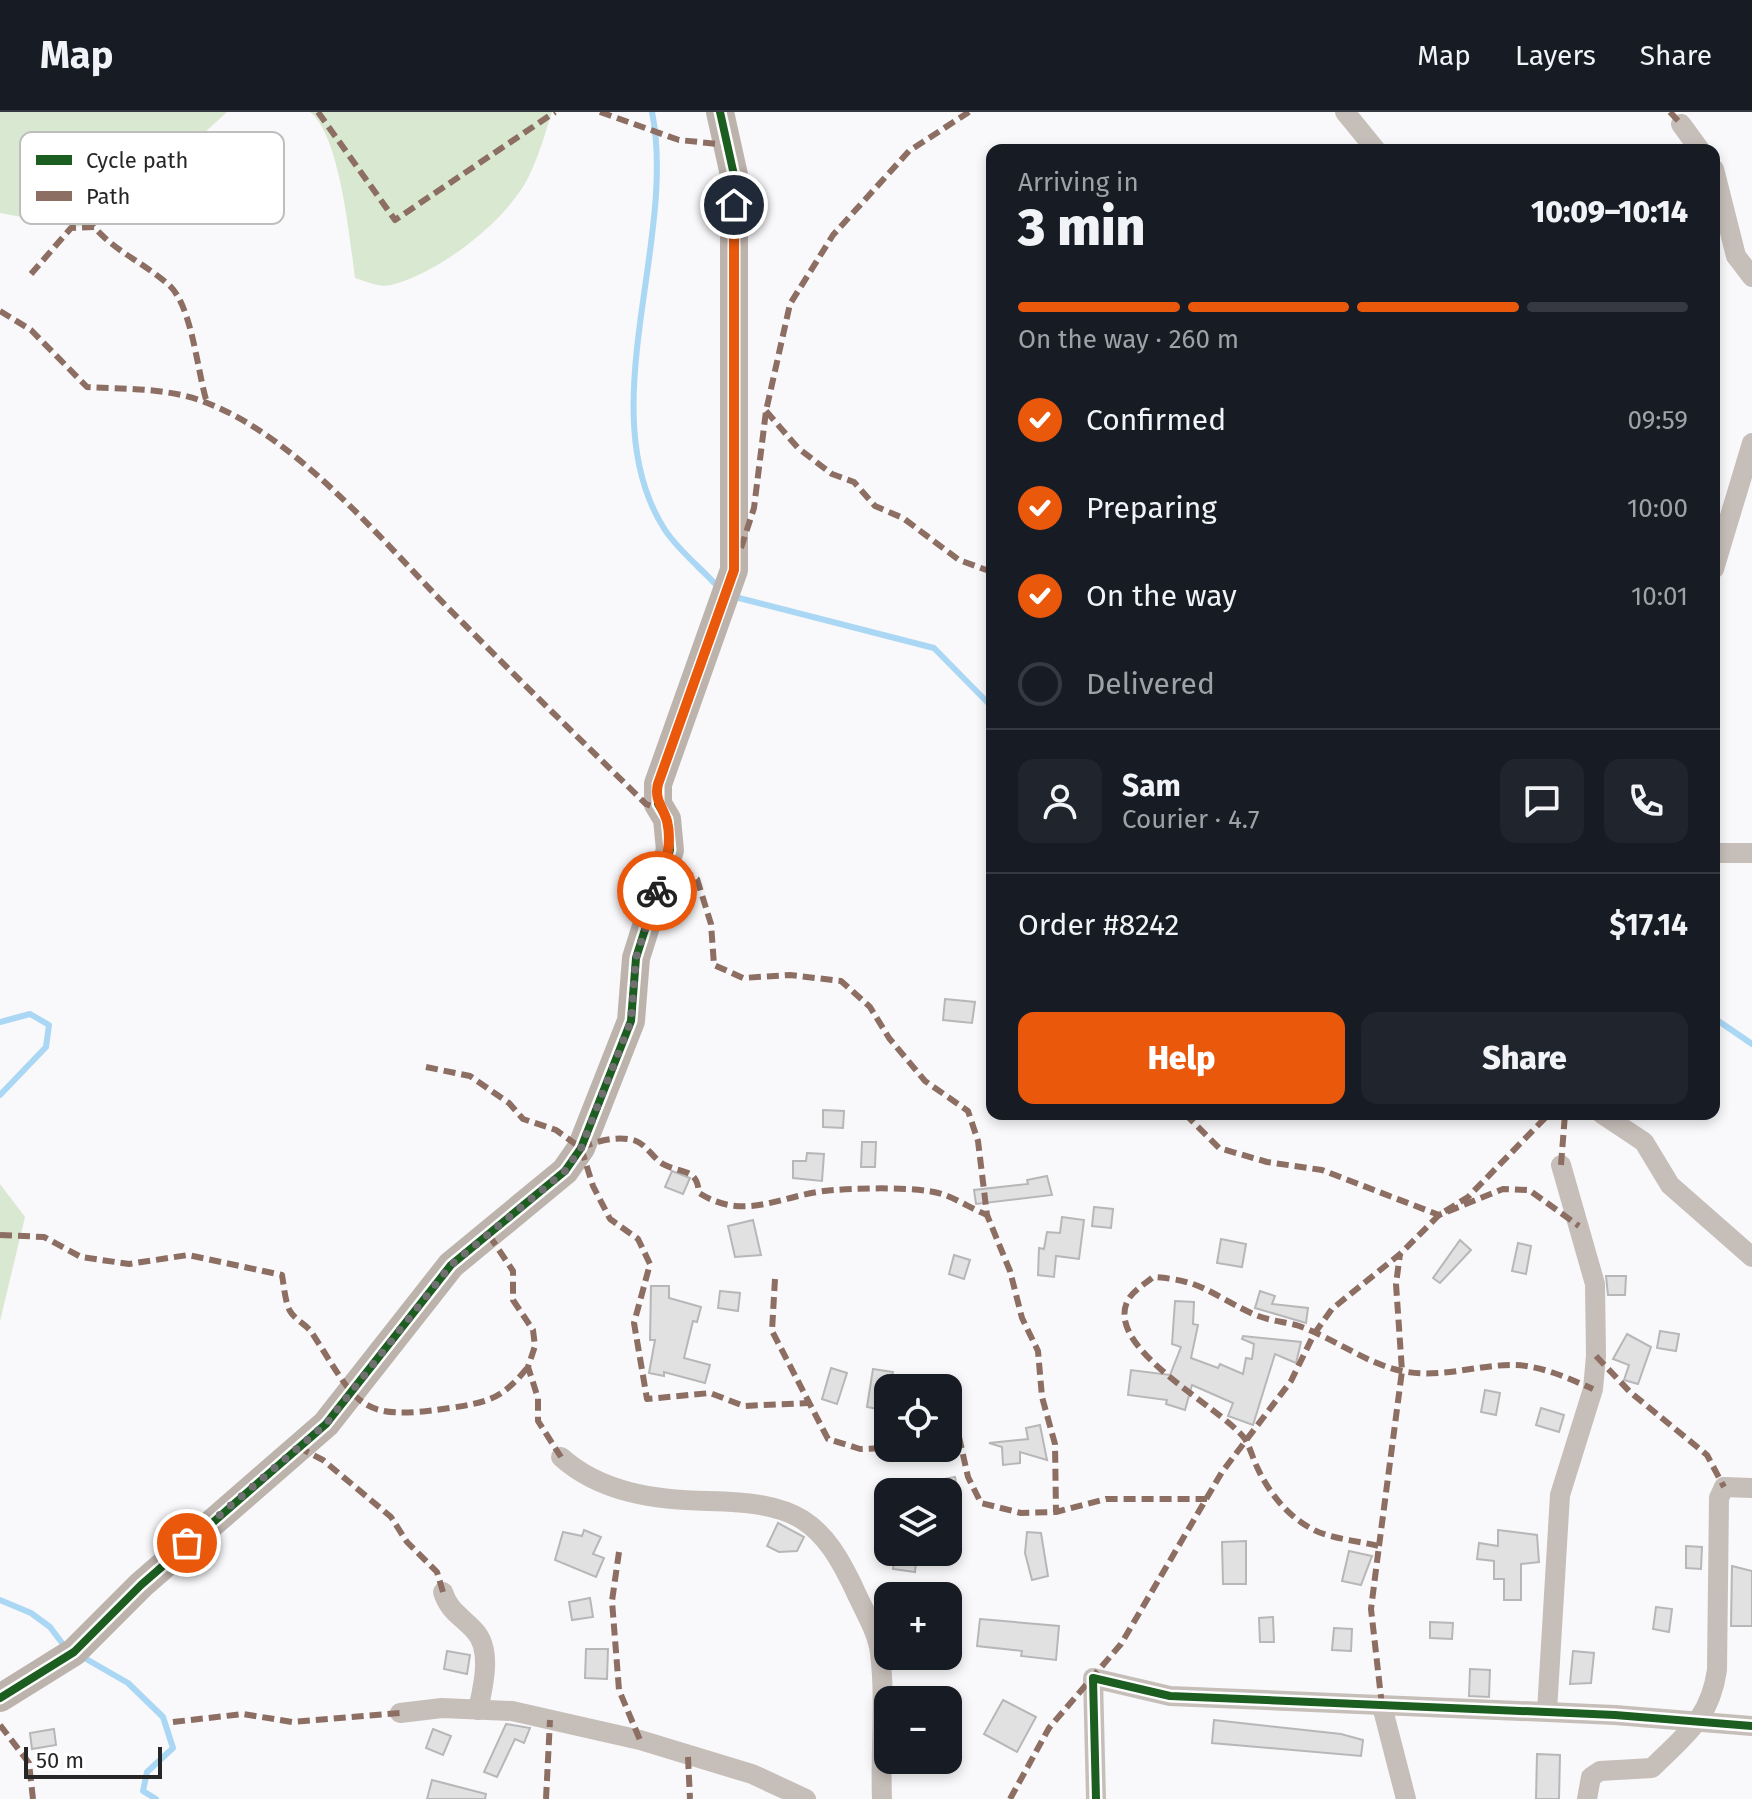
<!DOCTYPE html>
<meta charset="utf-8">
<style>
:root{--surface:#171b24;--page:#20242c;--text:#f1f3f6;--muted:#9ea1a6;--line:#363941;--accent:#ea580c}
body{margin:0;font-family:"Fira Sans",sans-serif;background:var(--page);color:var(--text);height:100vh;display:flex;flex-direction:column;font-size:30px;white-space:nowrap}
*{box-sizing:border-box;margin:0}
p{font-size:26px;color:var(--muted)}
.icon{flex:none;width:44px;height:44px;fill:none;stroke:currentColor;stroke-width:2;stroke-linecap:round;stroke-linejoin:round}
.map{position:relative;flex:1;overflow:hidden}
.drawer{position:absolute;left:986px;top:32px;width:734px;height:976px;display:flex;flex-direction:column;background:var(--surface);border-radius:16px;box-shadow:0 4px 12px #0003}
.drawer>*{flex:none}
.fabs{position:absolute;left:874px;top:1262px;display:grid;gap:16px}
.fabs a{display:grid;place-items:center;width:88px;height:88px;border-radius:16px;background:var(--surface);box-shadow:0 4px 12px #0003;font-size:40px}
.scale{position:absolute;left:24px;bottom:20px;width:138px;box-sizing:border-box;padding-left:8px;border:4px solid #272627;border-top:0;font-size:22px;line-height:28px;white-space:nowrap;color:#272627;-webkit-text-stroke:6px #fff;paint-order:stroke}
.pin{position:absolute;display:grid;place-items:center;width:68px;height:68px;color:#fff;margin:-34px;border:4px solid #fff;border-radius:50%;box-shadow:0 2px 8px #0007}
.courier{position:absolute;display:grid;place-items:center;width:80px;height:80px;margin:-40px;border:6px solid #ea580c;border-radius:50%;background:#fff;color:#222;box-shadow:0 2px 10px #0007}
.summary em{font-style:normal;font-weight:800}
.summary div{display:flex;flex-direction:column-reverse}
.summary{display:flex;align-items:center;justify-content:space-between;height:136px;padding:0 32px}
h1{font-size:52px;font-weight:800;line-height:60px}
.bar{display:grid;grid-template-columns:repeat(4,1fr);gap:12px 8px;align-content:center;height:96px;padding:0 32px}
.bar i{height:10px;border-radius:6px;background:var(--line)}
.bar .selected{background:var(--accent)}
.bar p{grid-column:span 4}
.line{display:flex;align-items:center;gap:20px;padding:0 32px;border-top:2px solid var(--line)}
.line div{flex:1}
.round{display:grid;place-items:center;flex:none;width:84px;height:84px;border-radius:16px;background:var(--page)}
ol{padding:0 32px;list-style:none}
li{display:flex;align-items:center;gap:24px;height:88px}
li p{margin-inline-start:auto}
li .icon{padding:8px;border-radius:50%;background:var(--accent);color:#fff;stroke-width:4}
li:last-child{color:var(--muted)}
li i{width:44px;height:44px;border:4px solid var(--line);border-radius:50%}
.action{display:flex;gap:16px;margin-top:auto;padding:16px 32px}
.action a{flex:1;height:92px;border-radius:16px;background:var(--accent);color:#fff;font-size:32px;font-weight:800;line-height:92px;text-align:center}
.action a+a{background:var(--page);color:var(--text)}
header{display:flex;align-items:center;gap:48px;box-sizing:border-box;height:112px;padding:0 40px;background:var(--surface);border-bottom:2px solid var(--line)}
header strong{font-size:38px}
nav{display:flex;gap:44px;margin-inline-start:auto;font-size:28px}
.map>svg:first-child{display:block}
</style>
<header>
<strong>Map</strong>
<nav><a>Map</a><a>Layers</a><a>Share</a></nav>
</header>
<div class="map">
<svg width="1752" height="1687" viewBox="0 0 1752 1687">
<rect width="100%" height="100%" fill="#f9f8fa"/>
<g fill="#d9e8d0">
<path d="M0,0H227L168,54L137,89L108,108L76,115L0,101Z"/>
<path d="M310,0H552C545,21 539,44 529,64C507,109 439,161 391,173C380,176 365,169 355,166C350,128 340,23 310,0Z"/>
<path d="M0,1072L25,1105L0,1209Z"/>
</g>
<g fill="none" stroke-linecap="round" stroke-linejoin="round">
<g stroke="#aad7f4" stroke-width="6">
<path d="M652,0C678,129 589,300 665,418C679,439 702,457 719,476"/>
<path d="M731,484L934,536L992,595"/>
<path d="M1714,906L1752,932"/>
<path d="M0,910L30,902L49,913L46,935L0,983"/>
<path d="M0,1488L31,1501L50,1515L65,1535"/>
<path d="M81,1544L128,1571L163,1605L173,1636L147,1660L143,1679L156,1687"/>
</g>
</g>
<g fill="#e2e1e2" stroke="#b8b7b8" stroke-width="2">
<path d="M945,887L975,890L972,911L943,908Z"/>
<path d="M823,998L844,999L843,1016L823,1015Z"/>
<path d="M862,1030H876L875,1055H861Z"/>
<path d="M807,1041L824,1042L822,1069L793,1066V1049H806Z"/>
<path d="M672,1059L690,1066L683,1082L665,1075Z"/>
<path d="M1047,1064L1052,1083L976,1092L974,1078L1028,1072L1027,1068Z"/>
<path d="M1094,1095L1113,1097L1111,1116L1092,1114Z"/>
<path d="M1062,1105L1084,1108L1079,1147L1056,1144L1054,1165L1038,1163L1039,1136L1044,1137L1047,1120L1060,1121Z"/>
<path d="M753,1108L761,1143L735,1145L728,1114Z"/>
<path d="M1221,1127L1246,1132L1242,1155L1217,1151Z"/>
<path d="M1460,1128L1471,1138L1440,1171L1433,1166Z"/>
<path d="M1518,1131L1531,1134L1526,1162L1512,1159Z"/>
<path d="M954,1143L970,1148L964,1167L949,1162Z"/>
<path d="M1606,1164H1626L1625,1183H1608Z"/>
<path d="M651,1174H669V1186L701,1195L697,1210L693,1209L684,1246L710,1253L705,1271L664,1260V1264L649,1261L655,1228H650Z"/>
<path d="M720,1179L740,1181L738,1199L718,1196Z"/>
<path d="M1260,1179L1275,1184L1272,1192L1308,1196L1306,1211L1255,1196Z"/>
<path d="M1175,1189L1194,1190L1193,1212L1198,1213L1191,1246L1218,1256L1220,1252L1243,1262L1246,1246L1252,1247L1254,1232L1242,1227L1243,1224L1301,1230L1296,1251L1275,1242L1253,1313L1228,1304L1233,1291L1192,1273L1185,1298L1166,1292L1167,1288L1128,1283L1131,1258L1170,1263L1181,1235L1172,1232Z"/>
<path d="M1660,1219L1679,1222L1676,1239L1657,1236Z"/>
<path d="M1627,1222L1651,1235L1638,1272L1624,1268L1629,1253L1613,1247Z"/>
<path d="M831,1256L847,1261L837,1292L822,1287Z"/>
<path d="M873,1257L893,1260L888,1276V1299L867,1295Z"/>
<path d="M1485,1278L1500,1281L1496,1303L1481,1300Z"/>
<path d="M1541,1296L1564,1303L1559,1320L1536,1313Z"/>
<path d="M1040,1313L1047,1348L1020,1340V1351L1003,1353L1002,1335L989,1331L1028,1327L1026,1316Z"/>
<path d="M955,1365L958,1380H915L914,1373Z"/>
<path d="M778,1411L804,1425L797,1439L779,1440L767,1434Z"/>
<path d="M584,1418L601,1425L593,1442L604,1446L596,1465L555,1448L563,1420L582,1424Z"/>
<path d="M1498,1418L1537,1423L1539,1450L1521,1452V1488H1504V1467H1494V1449L1477,1447L1479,1431L1498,1434Z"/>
<path d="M1027,1420L1041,1421L1048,1464L1032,1468L1025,1441Z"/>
<path d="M1246,1429V1472H1223L1222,1430Z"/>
<path d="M1686,1434L1702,1435L1701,1457L1686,1456Z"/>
<path d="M1349,1439L1372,1444L1361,1473L1342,1469Z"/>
<path d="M895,1440H917L915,1460L893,1457Z"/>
<path d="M1732,1454L1752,1459V1514H1731Z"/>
<path d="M590,1486L593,1505L572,1508L569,1490Z"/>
<path d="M1656,1495L1672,1497L1669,1520L1653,1517Z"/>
<path d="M1273,1505L1274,1530H1260L1259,1506Z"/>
<path d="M980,1507L1059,1514L1056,1548L1021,1544L1022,1539L977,1534Z"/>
<path d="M1430,1510L1453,1511L1452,1527L1430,1526Z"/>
<path d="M1334,1516L1352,1517L1351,1539L1332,1538Z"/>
<path d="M586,1537H608L607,1567L585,1566Z"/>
<path d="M447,1539L470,1543L467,1562L444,1557Z"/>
<path d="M1573,1539L1594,1541L1591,1571L1570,1572Z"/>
<path d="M1470,1557L1490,1558L1489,1585L1469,1584Z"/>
<path d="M1003,1588L1036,1605L1017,1640L984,1622Z"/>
<path d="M1214,1608L1341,1622L1363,1628L1361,1644L1212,1631Z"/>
<path d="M506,1612L530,1616L524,1631L515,1627L497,1665L484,1660Z"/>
<path d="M54,1617L56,1633L32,1637L30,1621Z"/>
<path d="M433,1617L451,1624L443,1643L426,1636Z"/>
<path d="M1537,1642L1560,1643L1559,1687H1536Z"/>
<path d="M432,1668L486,1682L485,1687H427Z"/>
</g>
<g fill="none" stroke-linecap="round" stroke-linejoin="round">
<g stroke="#c6beb9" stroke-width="20">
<path d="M1345,0L1376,38"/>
<path d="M1681,12L1700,38"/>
<path d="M1714,57L1736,144L1752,165"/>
<path d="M1714,457L1752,331"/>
<path d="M1714,741H1752"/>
<path d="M1602,1002L1644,1030L1670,1073L1752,1145"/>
<path d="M561,1345C601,1381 656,1388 708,1389C796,1391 822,1405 858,1485C866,1502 878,1522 880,1541C886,1589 880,1639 882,1687"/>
<path d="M443,1480C449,1499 461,1504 474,1518C493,1537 483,1575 478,1598"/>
<path d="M1382,1594L1406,1687"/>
<path d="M1547,1599L1560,1383L1593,1277L1596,1244L1595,1172L1561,1053"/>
<path d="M400,1601L442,1596L512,1599L640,1628L752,1662L806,1687"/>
<path d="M1096,1687L1093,1566L1170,1584L1615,1603L1752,1614"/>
<path d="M1587,1687L1591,1665L1600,1659L1652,1656C1685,1623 1710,1607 1717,1558L1719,1386L1724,1375L1752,1376"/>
</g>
<path stroke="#bdb3ad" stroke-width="28" d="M0,1586L74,1540L141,1473L326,1312L451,1153L565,1059L581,1036L631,909L636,846L670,738L667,707L658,692V672L734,458V63L720,0"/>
<g stroke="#8d6e63" stroke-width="6" stroke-dasharray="12 6" stroke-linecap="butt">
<path d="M318,0L395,108L555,0"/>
<path d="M600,0L679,28L728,33"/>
<path d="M1670,0L1681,12"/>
<path d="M31,162L71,116L94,115C116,140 144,151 169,173C192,194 197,258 207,291"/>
<path d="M0,199L31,218L87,275C124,277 167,276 202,289C301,325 390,439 464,512C524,573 585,632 646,692L662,698"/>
<path d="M766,299L798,336L832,362L854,370L875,394L903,406L959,448L992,460"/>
<path d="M741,436L754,396L766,299L790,192L833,123L909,39L969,0"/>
<path d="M667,747L697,767L711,812L714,853L743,866L790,863L841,869L870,895L889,926L925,969L968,999L978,1029L987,1103L1010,1159L1022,1206L1038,1239L1042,1285L1055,1332L1056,1400"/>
<path d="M426,955L470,964L509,991L523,1007L556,1018L581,1036L593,1074L610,1107L638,1127L650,1152L634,1211L647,1287L710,1281L744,1294L808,1291"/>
<path d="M1185,1002L1219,1036L1267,1050L1322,1058L1439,1103L1503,1077L1529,1078L1579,1114"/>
<path d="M581,1036C596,1029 619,1023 636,1029C647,1033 654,1048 665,1053C683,1062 697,1056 699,1081C744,1109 777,1085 824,1079C851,1076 918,1074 942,1082C957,1087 972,1097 987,1103"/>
<path d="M1561,1053L1565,1002"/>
<path d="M0,1123L44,1125L81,1145L129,1152L188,1143L282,1163C284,1174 285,1190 290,1199C295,1208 307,1213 312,1221C359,1293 356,1310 450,1296C489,1290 502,1287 528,1255"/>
<path d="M489,1123L513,1159V1188L533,1218L535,1234L528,1255L538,1286V1309L561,1345"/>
<path d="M775,1167L772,1219L828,1327L860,1337L888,1336"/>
<path d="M1596,1244L1630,1280L1707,1343L1724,1375"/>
<path d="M955,1307L968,1365L981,1391L1021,1401L1056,1400L1106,1387H1207"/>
<path d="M298,1335L323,1348L391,1405L407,1430L437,1460L443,1480"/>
<path d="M1379,1434L1402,1259L1396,1172L1400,1142"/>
<path d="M619,1440L612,1489L619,1578L640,1628"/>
<path d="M1382,1594L1371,1497L1379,1434C1359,1429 1332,1427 1314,1418C1288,1405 1269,1381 1257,1355C1253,1347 1250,1335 1245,1327C1220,1294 1106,1238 1127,1190C1131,1180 1145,1172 1153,1165C1201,1168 1209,1181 1249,1200C1264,1208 1280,1209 1296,1213C1333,1225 1364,1251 1402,1259C1440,1267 1475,1253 1512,1253C1540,1253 1568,1266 1593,1277"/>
<path d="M173,1610L243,1602L292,1610L400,1601"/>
<path d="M0,1613L29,1651L33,1687"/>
<path d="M688,1645L690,1687"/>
<path d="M546,1687L550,1608"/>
<path d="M1010,1687L1049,1616L1121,1532L1222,1360L1291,1269L1314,1222L1332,1197L1400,1142L1439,1103L1468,1085L1549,1002"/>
</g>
<defs>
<g id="cycleway">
<path d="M0,1586L74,1540L141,1473L326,1312L451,1153L565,1059L581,1036L631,909L636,846L670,738L667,707L658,692V672L734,458V63L720,0"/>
<path d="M1096,1687L1093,1566L1170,1584L1615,1603L1752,1614"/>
</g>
</defs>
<use href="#cycleway" stroke="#fff" stroke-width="13"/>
<use href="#cycleway" stroke="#1b5e20" stroke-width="8"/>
</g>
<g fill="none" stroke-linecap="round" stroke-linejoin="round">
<path stroke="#707071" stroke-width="8" stroke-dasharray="0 14.4" d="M187,1431L326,1312L451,1153L565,1059L581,1036L631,909L636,846L657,779"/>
<path stroke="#ea580c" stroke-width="10" d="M657,779C664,755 673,734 667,709C663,695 654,688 658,672L734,458V93"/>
</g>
<rect x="20" y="20" width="264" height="92" rx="12" fill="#fff" stroke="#bebebe" stroke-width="2"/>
<rect x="36" y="43" width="36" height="10" fill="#1b5e20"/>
<rect x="36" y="79" width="36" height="10" fill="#8d6e63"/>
<g font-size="22" fill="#272627">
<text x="86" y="56">Cycle path</text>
<text x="86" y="92">Path</text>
</g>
</svg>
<div class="fabs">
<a><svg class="icon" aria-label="locate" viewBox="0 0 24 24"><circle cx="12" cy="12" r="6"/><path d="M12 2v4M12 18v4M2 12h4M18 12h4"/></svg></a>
<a><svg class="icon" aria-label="layers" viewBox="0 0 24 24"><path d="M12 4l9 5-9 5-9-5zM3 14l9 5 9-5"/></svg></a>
<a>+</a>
<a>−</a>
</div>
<div class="scale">50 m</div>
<div class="pin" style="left:187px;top:1431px;background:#ea580c"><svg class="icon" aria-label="bag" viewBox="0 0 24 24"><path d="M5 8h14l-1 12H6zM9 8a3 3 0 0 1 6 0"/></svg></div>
<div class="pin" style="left:734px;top:93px;background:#1f2937"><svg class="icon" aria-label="home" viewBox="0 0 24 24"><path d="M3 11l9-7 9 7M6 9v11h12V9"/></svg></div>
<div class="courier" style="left:657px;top:779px"><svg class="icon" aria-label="bike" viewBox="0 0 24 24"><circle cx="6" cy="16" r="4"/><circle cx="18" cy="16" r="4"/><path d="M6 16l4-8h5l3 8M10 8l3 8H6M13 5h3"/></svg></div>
<section class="drawer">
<div class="summary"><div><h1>3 min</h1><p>Arriving in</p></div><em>10:09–10:14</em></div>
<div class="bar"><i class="selected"></i><i class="selected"></i><i class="selected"></i><i></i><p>On the way · 260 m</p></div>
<ol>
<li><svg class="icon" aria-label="check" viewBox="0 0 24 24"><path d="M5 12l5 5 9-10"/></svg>Confirmed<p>09:59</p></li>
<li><svg class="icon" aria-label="check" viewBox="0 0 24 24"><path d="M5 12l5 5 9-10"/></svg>Preparing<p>10:00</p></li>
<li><svg class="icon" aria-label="check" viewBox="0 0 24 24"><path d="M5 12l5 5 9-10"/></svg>On the way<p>10:01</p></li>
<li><i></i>Delivered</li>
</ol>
<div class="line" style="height:144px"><a class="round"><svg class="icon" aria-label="person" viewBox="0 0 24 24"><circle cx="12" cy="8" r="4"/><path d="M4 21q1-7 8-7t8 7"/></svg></a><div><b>Sam</b><p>Courier · 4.7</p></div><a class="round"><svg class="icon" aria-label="chat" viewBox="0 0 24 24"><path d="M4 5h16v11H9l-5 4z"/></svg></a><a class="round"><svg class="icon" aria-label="phone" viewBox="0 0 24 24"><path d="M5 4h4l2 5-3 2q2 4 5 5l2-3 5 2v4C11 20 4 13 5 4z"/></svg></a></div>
<div class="line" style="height:104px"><div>Order #8242</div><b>$17.14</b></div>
<div class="action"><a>Help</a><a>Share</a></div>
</section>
</div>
